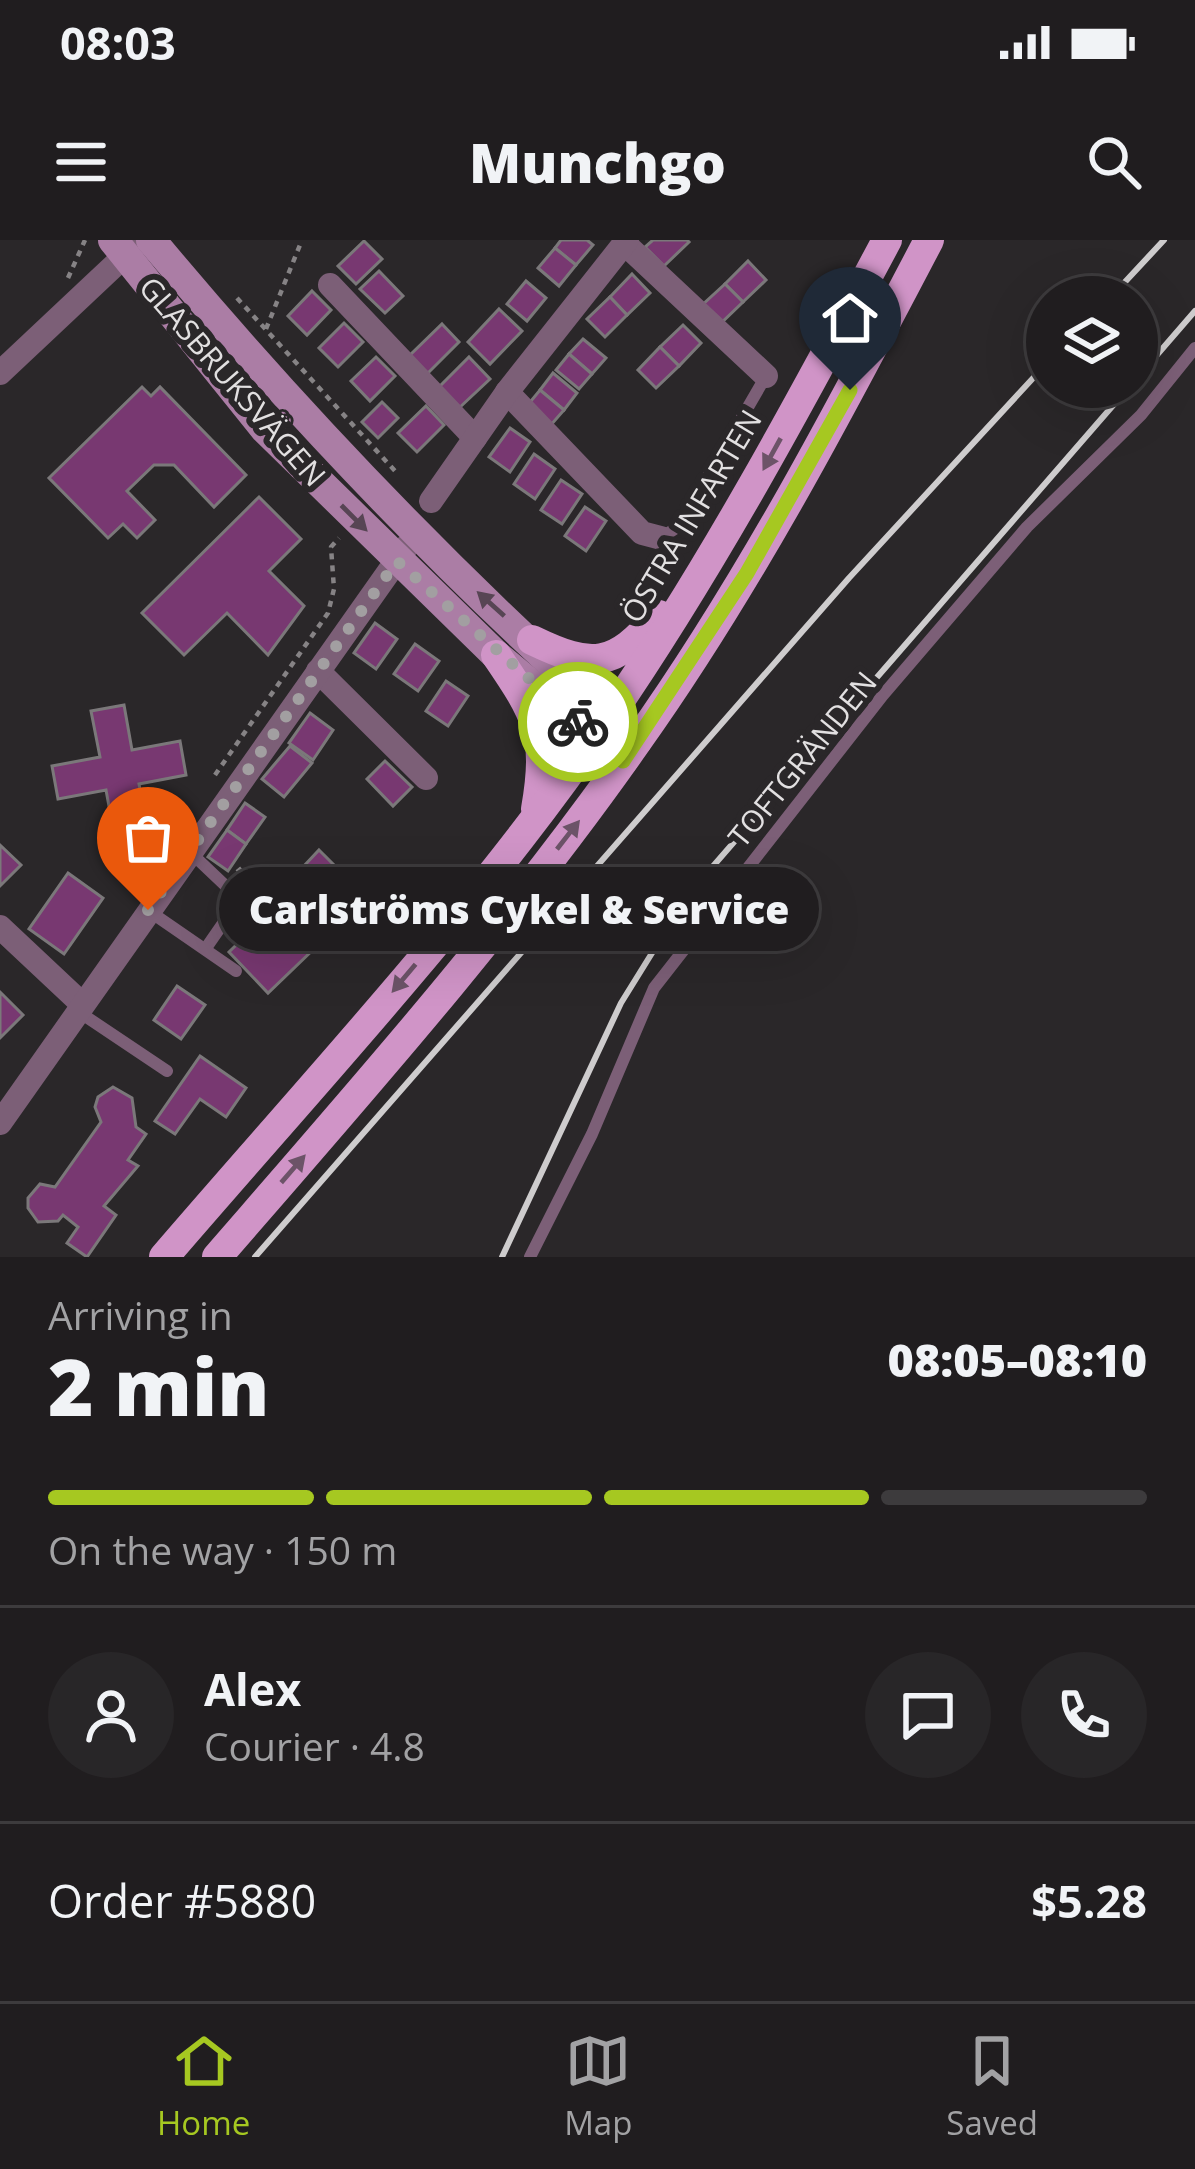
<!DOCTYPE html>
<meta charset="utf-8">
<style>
:root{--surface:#201d1f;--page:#282628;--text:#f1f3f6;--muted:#a2a2a4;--line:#3d3b3d;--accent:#a6c821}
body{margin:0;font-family:"Open Sans",sans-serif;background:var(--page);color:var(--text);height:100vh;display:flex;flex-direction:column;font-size:45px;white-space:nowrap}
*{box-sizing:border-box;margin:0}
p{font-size:39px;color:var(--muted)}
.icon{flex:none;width:66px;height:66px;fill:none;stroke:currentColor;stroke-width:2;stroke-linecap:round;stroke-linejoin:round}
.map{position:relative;height:1017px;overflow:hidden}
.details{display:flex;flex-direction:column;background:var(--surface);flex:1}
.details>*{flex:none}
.controls{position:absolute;left:1026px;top:36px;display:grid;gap:24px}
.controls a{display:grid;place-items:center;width:132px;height:132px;border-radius:50%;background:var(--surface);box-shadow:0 12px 48px #0002,0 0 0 3px var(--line);font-size:60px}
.pin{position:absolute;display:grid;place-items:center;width:102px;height:102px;color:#fff;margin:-123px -51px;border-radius:50% 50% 50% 0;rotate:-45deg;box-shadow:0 0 12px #0007}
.pin .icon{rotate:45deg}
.courier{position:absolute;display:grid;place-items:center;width:120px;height:120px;margin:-60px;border:9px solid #a6c821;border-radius:50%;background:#fff;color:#222;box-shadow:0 3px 15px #0007}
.bubble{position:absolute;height:84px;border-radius:42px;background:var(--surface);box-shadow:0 12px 48px #0002,0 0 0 3px var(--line);font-size:39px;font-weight:800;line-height:84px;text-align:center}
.headline em{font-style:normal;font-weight:800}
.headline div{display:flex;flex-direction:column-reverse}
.headline{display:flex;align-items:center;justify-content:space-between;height:204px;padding:0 48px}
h1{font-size:78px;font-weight:800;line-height:90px}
.bar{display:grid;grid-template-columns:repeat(4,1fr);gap:18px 12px;align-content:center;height:144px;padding:0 48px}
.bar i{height:15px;border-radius:9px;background:var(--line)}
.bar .active{background:var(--accent)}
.bar p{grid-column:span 4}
.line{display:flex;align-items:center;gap:30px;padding:0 48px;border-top:3px solid var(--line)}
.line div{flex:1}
.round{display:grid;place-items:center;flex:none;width:126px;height:126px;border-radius:63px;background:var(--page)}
.status{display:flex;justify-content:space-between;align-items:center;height:84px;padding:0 60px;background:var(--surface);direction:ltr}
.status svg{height:33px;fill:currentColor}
header{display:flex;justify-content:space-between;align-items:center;height:156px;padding:0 48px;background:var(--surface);font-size:54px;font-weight:800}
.dock{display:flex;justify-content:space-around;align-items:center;height:168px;border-top:3px solid var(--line);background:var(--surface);font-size:33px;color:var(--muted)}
.dock a{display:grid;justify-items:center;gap:6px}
.dock .active{color:var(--accent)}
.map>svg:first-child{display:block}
</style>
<div class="status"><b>08:03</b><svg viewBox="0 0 49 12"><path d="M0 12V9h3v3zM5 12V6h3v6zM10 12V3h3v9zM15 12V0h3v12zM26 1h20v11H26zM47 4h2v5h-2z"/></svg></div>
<header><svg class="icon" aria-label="menu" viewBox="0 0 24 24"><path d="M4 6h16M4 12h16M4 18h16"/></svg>Munchgo<svg class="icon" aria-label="search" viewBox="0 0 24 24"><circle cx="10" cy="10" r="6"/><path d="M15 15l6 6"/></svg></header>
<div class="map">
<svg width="1195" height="1017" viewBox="0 0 1195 1017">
<rect width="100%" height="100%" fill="#2a2729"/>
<g fill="#783871" stroke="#7b787a" stroke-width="3">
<path d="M561,0H587L593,5L576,25L555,8Z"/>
<path d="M653,0H687L689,2L664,26L645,7Z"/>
<path d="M364,1L382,19L356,44L338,26Z"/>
<path d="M555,8L576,25L559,46L538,28Z"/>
<path d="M748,21L766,40L743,62L725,44Z"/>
<path d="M379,31L403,56L385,73L360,49Z"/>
<path d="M632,34L650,53L627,75L610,57Z"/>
<path d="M526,41L546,58L527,81L507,64Z"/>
<path d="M725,44L743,62L719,85L701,66Z"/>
<path d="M312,51L331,70L307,95L288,76Z"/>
<path d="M610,57L627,75L605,97L587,79Z"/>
<path d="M499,69L522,91L490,124L468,102Z"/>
<path d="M344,83L363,102L338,127L319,108Z"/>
<path d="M442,84L459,102L427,134L409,116Z"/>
<path d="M683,85L701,103L679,126L660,107Z"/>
<path d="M583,99L606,118L592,134L569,114Z"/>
<path d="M660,107L679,126L656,148L638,130Z"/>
<path d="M569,114L592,134L579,149L556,130Z"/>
<path d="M376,117L395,136L370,161L351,141Z"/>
<path d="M469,117L490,139L458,169L438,148Z"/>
<path d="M553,133L577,153L564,170L540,150Z"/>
<path d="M142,147L151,156L160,147L246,235L214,267L174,225H154L127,251L155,280L137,298L123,284L108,298L49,238Z"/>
<path d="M540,150L564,170L550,186L526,167Z"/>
<path d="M382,162L398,178L378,198L362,182Z"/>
<path d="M426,166L444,185L417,212L398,193Z"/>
<path d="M510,188L530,202L510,232L489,217Z"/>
<path d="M534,214L555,229L535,259L514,244Z"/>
<path d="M561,240L582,254L562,284L541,270Z"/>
<path d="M259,257L301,299L269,331L304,366L268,415L227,373L184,415L142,373Z"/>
<path d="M585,267L606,281L586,311L565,296Z"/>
<path d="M375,383L397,399L376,429L354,413Z"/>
<path d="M415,404L439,421L418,451L394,434Z"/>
<path d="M446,441L468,456L448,486L426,471Z"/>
<path d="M124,465L132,510L180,501L186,535L139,544L148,593L115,599L106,550L58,559L52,526L100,517L91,471Z"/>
<path d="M310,473L333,490L313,520L289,503Z"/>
<path d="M290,506L312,523L284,557L262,539Z"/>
<path d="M385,521L412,547L393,566L367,539Z"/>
<path d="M245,563L265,577L246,604L227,590Z"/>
<path d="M227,590L246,604L228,631L208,617Z"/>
<path d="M0,605L21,625L0,646Z"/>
<path d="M319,610L336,627L320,644L303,627Z"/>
<path d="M303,627L320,644L303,661L286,644Z"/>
<path d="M68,633L103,658L64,714L29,689Z"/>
<path d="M267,653L318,705L268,753L229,712L265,677L254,665Z"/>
<path d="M177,746L205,765L181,799L154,780Z"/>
<path d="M0,752L23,775L0,798Z"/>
<path d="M200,816L246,848L226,877L200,859L175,894L155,881Z"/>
<path d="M113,847L132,858L136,887L146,894L128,920L138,926L104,966L116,975L87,1017L67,1003L78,987L63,975L58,981L38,982L28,968V958L40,944L55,947L101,882L95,867L98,857Z"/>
</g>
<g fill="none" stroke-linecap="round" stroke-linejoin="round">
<g stroke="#868385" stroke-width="4.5" stroke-dasharray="6 6" stroke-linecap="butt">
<path d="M68,38L85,0"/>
<path d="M237,58L395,231"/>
<path d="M266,89L302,0"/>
<path d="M215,535L328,373L334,349L331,307L339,298"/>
<path d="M237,632L243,627L288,659"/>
</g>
<g stroke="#7c5f77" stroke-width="12">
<path d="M661,298L679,286L766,136"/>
<path d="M191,613L230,650L233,669L206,708"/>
<path d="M149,671L236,731"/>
<path d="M79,772L167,831"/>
<path d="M530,1017L592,894L654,748L883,455L1027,287L1141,175L1195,108"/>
</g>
<g stroke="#7c5f77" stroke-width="24">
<path d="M624,3L766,136"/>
<path d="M330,45L475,198"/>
<path d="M0,133L135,6"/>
<path d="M507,152L642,293L661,298"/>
<path d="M431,261L507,152L627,0"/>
<path d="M318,431L426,538"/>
<path d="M0,687L82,764"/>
<path d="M0,883L407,306"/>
</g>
<g stroke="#ab7da5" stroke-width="30">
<path d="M113,0L265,189L496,415L623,521"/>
<path d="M151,0C301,180 462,347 637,501"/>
</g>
<g stroke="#d094c7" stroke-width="30">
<path d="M532,400C592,429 614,428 659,375"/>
<path d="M496,415C537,475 549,495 536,569"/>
<path d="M164,1017C315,841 477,669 608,478C713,325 800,163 887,0"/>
<path d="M217,1017C362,850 509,684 636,503C749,344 839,172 929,0"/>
</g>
<g stroke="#cecccd" stroke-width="6">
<path d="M1111,57L1164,0"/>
<path d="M1137,138L1195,71"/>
<path d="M255,1017L849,338L1047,123"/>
<path d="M502,1017L621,763L688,655L1129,147"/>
</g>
</g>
<defs><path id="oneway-solid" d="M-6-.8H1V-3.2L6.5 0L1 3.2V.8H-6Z" transform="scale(3)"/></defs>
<g fill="#6c5368">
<use href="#oneway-solid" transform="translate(772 214) rotate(119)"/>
<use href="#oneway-solid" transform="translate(568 595) rotate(-52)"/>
<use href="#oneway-solid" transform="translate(404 738) rotate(130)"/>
<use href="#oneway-solid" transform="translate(293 929) rotate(-49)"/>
</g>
<g fill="#574554">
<use href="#oneway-solid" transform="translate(354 278) rotate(45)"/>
<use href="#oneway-solid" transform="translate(491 364) rotate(-138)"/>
</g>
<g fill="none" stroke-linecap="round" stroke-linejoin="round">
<path stroke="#a29fa1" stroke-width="12" stroke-dasharray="0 21.6" d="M148,670L397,321L578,482"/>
<path stroke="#a6c821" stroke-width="15" d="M578,482L623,521L747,333L850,150"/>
</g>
<g text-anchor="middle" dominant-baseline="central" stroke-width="12" stroke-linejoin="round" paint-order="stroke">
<g font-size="30" fill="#e2e0e1" stroke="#2a2729">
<text transform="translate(233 141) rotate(49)">GLASBRUKSVÄGEN</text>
<text transform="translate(691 276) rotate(-59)">ÖSTRA INFARTEN</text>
<text transform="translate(802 519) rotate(-51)">TOFTGRÄNDEN</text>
</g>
</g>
</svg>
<div class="controls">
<a><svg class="icon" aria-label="layers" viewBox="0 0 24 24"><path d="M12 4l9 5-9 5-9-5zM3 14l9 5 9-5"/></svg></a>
</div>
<div class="pin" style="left:148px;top:670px;background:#ea580c"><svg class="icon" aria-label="bag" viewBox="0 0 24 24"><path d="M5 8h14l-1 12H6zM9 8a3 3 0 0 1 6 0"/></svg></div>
<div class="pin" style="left:850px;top:150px;background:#1f2937"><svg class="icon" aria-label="home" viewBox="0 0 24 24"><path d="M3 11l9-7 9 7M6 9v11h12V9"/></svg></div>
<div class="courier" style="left:578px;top:482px"><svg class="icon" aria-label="bike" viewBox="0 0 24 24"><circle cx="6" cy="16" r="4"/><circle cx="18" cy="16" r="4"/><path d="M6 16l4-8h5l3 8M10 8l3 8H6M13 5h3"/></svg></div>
<div class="bubble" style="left:219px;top:627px;width:600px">Carlströms Cykel &amp; Service</div>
</div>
<section class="details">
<div class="headline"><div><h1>2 min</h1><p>Arriving in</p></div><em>08:05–08:10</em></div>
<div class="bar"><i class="active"></i><i class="active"></i><i class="active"></i><i></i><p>On the way · 150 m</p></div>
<div class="line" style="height:216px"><a class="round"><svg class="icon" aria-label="person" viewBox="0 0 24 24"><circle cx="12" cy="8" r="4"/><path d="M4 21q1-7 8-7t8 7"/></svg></a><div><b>Alex</b><p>Courier · 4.8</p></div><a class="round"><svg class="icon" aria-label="chat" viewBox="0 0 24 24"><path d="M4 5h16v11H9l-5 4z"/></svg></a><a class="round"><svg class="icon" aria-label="phone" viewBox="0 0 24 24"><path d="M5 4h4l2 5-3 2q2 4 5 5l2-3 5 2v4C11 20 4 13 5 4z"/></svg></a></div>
<div class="line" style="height:156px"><div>Order #5880</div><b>$5.28</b></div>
</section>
<nav class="dock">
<a class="active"><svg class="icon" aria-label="home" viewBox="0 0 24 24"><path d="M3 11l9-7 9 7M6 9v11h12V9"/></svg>Home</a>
<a><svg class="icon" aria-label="map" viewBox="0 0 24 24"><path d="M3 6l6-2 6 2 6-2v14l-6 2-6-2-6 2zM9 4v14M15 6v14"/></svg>Map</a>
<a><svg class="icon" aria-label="saved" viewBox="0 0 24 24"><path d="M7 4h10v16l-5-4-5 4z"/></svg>Saved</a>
</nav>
